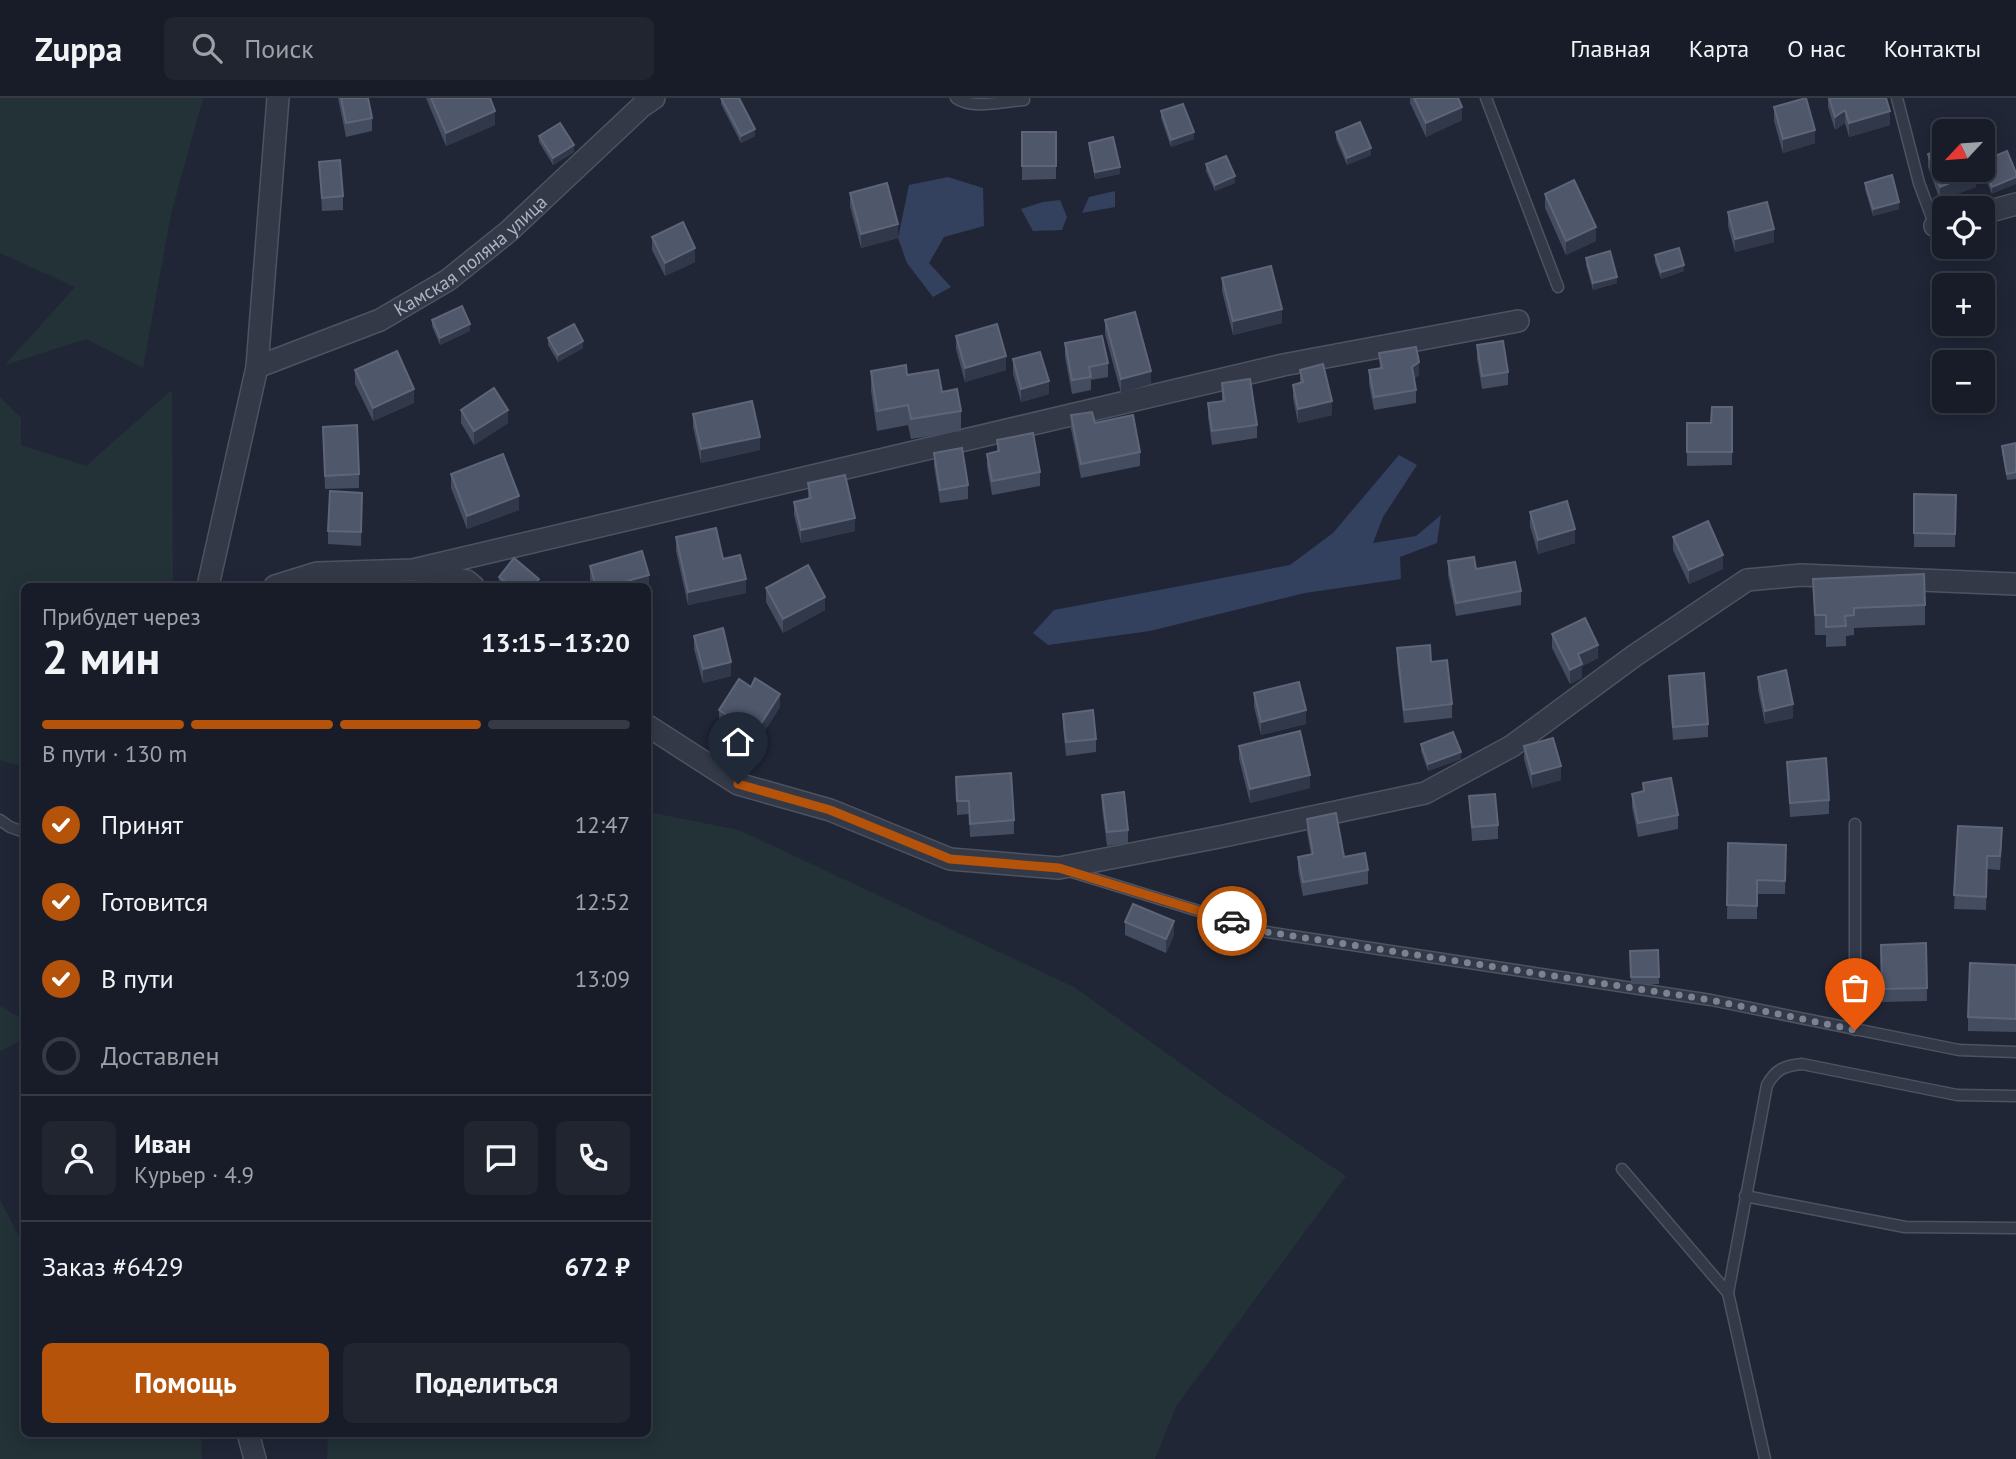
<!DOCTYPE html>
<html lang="ru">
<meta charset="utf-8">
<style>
:root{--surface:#181c28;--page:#212530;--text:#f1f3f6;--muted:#9fa1a8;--line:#363a45;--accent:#b45309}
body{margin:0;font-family:"PT Sans",sans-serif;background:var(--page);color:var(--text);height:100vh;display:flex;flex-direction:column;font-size:26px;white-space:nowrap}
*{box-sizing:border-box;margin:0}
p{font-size:23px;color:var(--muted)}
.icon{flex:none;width:38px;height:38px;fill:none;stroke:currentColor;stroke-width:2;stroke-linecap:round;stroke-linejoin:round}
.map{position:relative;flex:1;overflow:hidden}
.sheet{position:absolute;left:21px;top:485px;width:630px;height:854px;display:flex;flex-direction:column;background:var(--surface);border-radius:10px;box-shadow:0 4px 18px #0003,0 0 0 2px var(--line)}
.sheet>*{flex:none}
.needle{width:46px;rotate:244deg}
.buttons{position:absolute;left:1932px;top:21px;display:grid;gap:14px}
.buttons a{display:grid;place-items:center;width:63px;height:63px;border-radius:10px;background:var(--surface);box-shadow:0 4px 18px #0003,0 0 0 2px var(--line);font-size:35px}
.pin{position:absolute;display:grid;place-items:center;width:60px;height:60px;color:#fff;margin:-72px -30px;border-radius:50% 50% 50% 0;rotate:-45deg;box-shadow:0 0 7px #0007}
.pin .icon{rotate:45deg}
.courier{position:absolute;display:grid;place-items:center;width:70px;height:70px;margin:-35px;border:5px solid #b45309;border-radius:50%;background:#fff;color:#222;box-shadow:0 2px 9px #0007}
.overview em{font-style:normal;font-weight:700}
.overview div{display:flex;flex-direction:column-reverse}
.overview{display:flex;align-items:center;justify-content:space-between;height:119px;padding:0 21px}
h1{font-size:46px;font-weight:700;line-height:52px}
.bar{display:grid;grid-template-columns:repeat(4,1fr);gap:10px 7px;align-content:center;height:84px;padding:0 21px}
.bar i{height:9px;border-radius:5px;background:var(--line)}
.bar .selected{background:var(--accent)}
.bar p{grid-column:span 4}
.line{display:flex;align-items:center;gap:18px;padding:0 21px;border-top:2px solid var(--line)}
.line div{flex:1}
.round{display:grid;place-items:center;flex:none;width:74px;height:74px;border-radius:10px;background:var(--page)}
ol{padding:0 21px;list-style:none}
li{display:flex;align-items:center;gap:21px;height:77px}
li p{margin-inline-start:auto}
li .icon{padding:7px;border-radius:50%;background:var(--accent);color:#fff;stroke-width:4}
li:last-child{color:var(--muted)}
li i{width:38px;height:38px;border:4px solid var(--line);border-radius:50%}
.action{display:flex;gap:14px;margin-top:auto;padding:14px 21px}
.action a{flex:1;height:80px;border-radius:10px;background:var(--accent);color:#fff;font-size:28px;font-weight:700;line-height:80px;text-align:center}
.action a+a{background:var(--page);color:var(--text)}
header{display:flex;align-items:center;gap:42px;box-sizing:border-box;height:98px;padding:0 35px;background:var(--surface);border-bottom:2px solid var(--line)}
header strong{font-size:33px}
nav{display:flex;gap:38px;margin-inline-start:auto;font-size:24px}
.search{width:490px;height:63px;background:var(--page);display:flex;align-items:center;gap:18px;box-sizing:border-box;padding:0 24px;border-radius:10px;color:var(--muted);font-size:26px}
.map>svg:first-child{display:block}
</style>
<header>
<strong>Zuppa</strong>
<div class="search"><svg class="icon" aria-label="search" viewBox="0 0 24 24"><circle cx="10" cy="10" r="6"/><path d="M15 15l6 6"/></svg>Поиск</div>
<nav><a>Главная</a><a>Карта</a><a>О нас</a><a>Контакты</a></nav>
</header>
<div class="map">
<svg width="2016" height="1361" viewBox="0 0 2016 1361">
<rect width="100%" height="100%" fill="#202636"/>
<g fill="#223237">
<path d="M0,0H203L171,116L143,270L86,241L5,267L75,189L0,155Z"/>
<path d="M172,292L173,488H24V669L0,662V299L21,320V347L86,368Z"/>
<path d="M648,714L739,732L1074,889L1225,997L1346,1078L1177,1307L1155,1361H327L328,1335H648Z"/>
<path d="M0,908L24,922V941L0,953Z"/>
<path d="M0,1102L24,1148V1335H201L202,1361H0Z"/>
</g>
<g fill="#33405e">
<path d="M948,79L983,90L984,128L944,139L929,165L951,189L933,199L907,165L898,140L909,87Z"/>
<path d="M1115,93V109L1082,115L1089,99Z"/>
<path d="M1060,102L1067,119L1062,132L1033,133L1021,111L1043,104Z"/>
<path d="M1399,357L1417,367L1383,419L1373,445L1416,438L1441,417L1437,445L1400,459L1401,481L1305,495L1150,533L1048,547L1033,535L1054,512L1290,467L1333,435Z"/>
</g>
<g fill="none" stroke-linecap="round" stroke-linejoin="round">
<defs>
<g id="service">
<path d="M956,0C972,12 1005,3 1024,2"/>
<path d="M1486,0L1558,189"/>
<path d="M1897,0L1919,85L1935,128"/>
<path d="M0,722L10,729L24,734"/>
<path d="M1855,726V932"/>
<path d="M1069,773L1267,834L1711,902L1959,952L2016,954"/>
<path d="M1622,1071L1728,1195L1765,1361"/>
<path d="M1745,1098L1905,1129L2016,1130"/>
<path d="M1728,1195L1767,987C1776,971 1784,968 1802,966L1957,997L2016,998"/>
</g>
<g id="minor">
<path d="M1983,115L2016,106"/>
<path d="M1935,128L1944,126"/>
<path id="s1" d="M257,269L380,222L448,182L509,133L641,9L654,0"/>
<path d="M419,473L467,483L473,488"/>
<path d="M208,488L257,269L278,0"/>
<path d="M275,488L317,475L413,472L1283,267L1518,223"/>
<path d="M648,628L738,686L830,712L950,761L1059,770L1219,739L1425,695L1512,648L1634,558L1747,482L1801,477L2016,486"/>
<path d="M248,1335L255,1361"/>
</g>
</defs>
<use href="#service" stroke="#4e5362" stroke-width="13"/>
<use href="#minor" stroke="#4e5362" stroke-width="24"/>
<use href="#service" stroke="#333947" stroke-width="10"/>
<use href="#minor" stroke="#333947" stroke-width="21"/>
</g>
<g fill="#444c5f">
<path d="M338,0H368L372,20V33L346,39Z"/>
<path d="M426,0H490L495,27L446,48Z"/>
<path d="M721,0L755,38L741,45L721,6Z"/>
<path d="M1410,0H1458L1462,22L1426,39L1410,5Z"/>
<path d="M1828,0H1886L1890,27L1849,39L1845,25L1835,32L1828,9Z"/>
<path d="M1774,9L1815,45L1783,55L1774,23Z"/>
<path d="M1161,13L1194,41L1171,49L1161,20Z"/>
<path d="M1022,34H1056V81L1022,82Z"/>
<path d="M1336,34L1371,57L1347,67L1336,41Z"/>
<path d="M539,38L574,54L553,67L539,44Z"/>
<path d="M1089,45L1120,76L1095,81L1089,51Z"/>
<path d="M2007,53L1992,96L1982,72L1983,63Z"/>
<path d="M1928,56L1976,89L1940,102L1928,69Z"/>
<path d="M319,64L343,98V112L322,113Z"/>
<path d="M1206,66L1235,85L1215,93L1206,73Z"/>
<path d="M1865,85L1899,111L1873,118L1865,91Z"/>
<path d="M850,95L898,140L861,150L850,108Z"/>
<path d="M1545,96L1596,143L1566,157L1545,110Z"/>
<path d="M1728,114L1774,144L1735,154L1728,128Z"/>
<path d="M652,139L695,164L665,178L652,152Z"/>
<path d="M1655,157L1684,173L1661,181L1655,164Z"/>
<path d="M1586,160L1617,185L1593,192L1586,167Z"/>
<path d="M1222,180L1282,225L1233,237L1222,193Z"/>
<path d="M432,222L470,233L440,247L432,228Z"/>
<path d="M1105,222L1151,286L1121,295L1105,236Z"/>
<path d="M956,238L1006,272L965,284L956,251Z"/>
<path d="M548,240L583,250L558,264L548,247Z"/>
<path d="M1065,245L1108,265V279L1091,282V292L1072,296L1065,259Z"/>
<path d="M1477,247L1508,274V287L1482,291L1477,261Z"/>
<path d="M1379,255L1419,277L1414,281L1416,292V305L1374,312L1369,286V272L1380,270Z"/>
<path d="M1013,261L1049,296L1021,304L1013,275Z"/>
<path d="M355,272L414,305L373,323L355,286Z"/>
<path d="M1300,272L1332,317L1298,325L1293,300V287L1300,285Z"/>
<path d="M871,273L907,277L942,294L961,313V333L911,341L908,327L877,333L871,293Z"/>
<path d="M1222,285L1257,327V340L1212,347L1208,319V305L1222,303Z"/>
<path d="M1732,309V367L1687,368V325H1711Z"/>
<path d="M461,312L508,325L474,347L461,325Z"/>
<path d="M693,316L760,352L701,365L693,329Z"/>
<path d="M1071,317L1095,325L1140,354V368L1081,380L1071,331Z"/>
<path d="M323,329L359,376V390L325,391Z"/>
<path d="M997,342L1040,374V388L992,397L987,369V356L997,354Z"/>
<path d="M2016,345V381L2007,382L2002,355V348Z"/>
<path d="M934,355L968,387V401L940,405L934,368Z"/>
<path d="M451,376L519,412L467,431L451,390Z"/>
<path d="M808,385L855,433L801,445L794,417V404L808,401Z"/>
<path d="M1914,396L1956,397L1955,449H1914Z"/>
<path d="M362,408L361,448L328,446V433Z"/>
<path d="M1530,414L1575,445L1538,456L1530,428Z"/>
<path d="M676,439L723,461L746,495L688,507L676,453Z"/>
<path d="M1673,439L1723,471L1689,486L1673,452Z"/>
<path d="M642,453L649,477V491H648V488H592L590,481V468Z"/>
<path d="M1448,463L1476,471L1521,493V507L1456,518L1448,477Z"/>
<path d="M499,479L539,488H502L499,486Z"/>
<path d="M1813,481L1925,507V527L1854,530V537L1846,538V548L1826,549V537H1815Z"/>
<path d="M766,490L825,512L783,535L766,504Z"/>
<path d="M1552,536L1598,560L1582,568V580L1570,586L1552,550Z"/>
<path d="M694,538L731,578L703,585L694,551Z"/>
<path d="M1397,550L1431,564L1452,606V620L1404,625L1397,564Z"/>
<path d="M1669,578L1708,626V639L1673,642L1669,592Z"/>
<path d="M1758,579L1793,620L1765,626L1758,592Z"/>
<path d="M751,589L780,609L755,648L719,626V612Z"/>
<path d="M1254,595L1306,626L1261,637L1254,609Z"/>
<path d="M1063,616L1096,641V654L1066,658L1063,629Z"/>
<path d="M1421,646L1461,661L1428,673L1421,653Z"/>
<path d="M1239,648L1310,690L1250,705L1239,661Z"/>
<path d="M1524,648L1561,682L1532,690L1524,661Z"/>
<path d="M1787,664L1829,702V716L1790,719Z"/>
<path d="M956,679L1014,722V736L970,739L969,716L957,717Z"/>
<path d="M1643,685L1678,717V731L1638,739L1632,709V696L1643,693Z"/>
<path d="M1102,697L1128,732V745L1107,748L1102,710Z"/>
<path d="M1469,698L1498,727V741L1472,743Z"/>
<path d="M1307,721L1344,759L1368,772V786L1303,798L1298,772V759L1311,756L1307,734Z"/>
<path d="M1958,728L2002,744L2000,772L1987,771L1986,812L1954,811Z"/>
<path d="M1728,745L1786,747L1785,796H1757V821H1727Z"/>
<path d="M1125,824L1174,837L1166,855L1125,837Z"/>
<path d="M1926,845L1927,903L1882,904L1881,847Z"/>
<path d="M1658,852L1659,886H1631L1630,853Z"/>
<path d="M2016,867V934L1968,933V919Z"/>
</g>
<g fill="#31384a">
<path d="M1462,9V22L1426,39V25Z"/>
<path d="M1845,12V25L1835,32V19Z"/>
<path d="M495,13V27L446,48V35Z"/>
<path d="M1890,13V27L1849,39V25Z"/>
<path d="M755,31V38L741,45V38Z"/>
<path d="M1815,32V45L1783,55V41Z"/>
<path d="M1194,34V41L1171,49V42Z"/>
<path d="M574,47V54L553,67V60Z"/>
<path d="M1371,50V57L1347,67V60Z"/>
<path d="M1120,69V76L1095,81V74Z"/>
<path d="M1976,75V89L1940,102V89Z"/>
<path d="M1235,78V85L1215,93V87Z"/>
<path d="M2016,79V86L1992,96V89Z"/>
<path d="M1899,104V111L1873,118V111Z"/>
<path d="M898,126V140L861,150V136Z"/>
<path d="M1596,129V143L1566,157V143Z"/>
<path d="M1774,131V144L1735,154V141Z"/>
<path d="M695,150V164L665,178V165Z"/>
<path d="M1684,167V173L1661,181V174Z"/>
<path d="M1617,179V185L1593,192V185Z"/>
<path d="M1282,211V225L1233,237V223Z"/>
<path d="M470,226V233L440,247V240Z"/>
<path d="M583,243V250L558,264V257Z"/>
<path d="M1006,258V272L965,284V270Z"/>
<path d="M1419,264V277L1412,282V269Z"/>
<path d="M1151,273V286L1121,295V281Z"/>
<path d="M1049,283V296L1021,304V291Z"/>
<path d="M414,291V305L373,323V310Z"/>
<path d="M1332,303V317L1298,325V311Z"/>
<path d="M508,312V325L474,347V333Z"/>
<path d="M760,339V352L701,365V351Z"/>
<path d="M519,398V412L467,431V418Z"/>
<path d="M855,420V433L801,445V432Z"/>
<path d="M1575,431V445L1538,456V442Z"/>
<path d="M1723,457V471L1689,486V472Z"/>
<path d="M649,477V491H648V488H627V483Z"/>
<path d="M539,481V488H533Z"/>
<path d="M746,481V495L688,507V494Z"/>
<path d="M825,499V512L783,535V521Z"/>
<path d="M1598,547V560L1582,568V580L1570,586V572L1578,556Z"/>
<path d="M731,564V578L703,585V571Z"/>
<path d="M780,596V609L755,648V635Z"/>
<path d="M1793,606V620L1765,626V613Z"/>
<path d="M1306,612V626L1261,637V624Z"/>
<path d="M1461,654V661L1428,673V666Z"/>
<path d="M1561,668V682L1532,690V676Z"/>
<path d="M1310,677V690L1250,705V691Z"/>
<path d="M1174,823V837L1166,855V841Z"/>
</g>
<g fill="#4f576a" stroke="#5e6578" stroke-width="2">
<path d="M341,0H368L372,20L346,25Z"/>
<path d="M431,0H490L495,13L446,35Z"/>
<path d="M721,0H739L755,31L741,38Z"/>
<path d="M1414,0H1458L1462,9L1426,25Z"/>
<path d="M1806,0L1815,32L1783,41L1774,9Z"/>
<path d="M1829,0H1886L1890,13L1849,25L1845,12L1835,19Z"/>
<path d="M1183,6L1194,34L1171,42L1161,13Z"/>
<path d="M1360,24L1371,50L1347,60L1336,34Z"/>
<path d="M560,25L574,47L553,60L539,38Z"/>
<rect x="1022" y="34" width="34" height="34"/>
<path d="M1113,39L1120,69L1095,74L1089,45Z"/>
<path d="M1944,50V72H1975L1976,75L1940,89L1928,56Z"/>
<path d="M2007,53L2016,75V79L1992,89L1983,67V63Z"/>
<path d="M1226,58L1235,78L1215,87L1206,66Z"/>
<path d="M340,62L343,98L322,100L319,64Z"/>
<path d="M1892,77L1899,104L1873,111L1865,85Z"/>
<path d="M1574,82L1596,129L1566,143L1545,96Z"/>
<path d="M887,85L898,126L861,136L850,95Z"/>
<path d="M1767,104L1774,131L1735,141L1728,114Z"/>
<path d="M683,124L695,150L665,165L652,139Z"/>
<path d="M1679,150L1684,167L1661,174L1655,157Z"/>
<path d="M1610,153L1617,179L1593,185L1586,160Z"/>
<path d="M1271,168L1282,211L1233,223L1222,180Z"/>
<path d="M462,208L470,226L440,240L432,222Z"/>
<path d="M1135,214L1151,273L1121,281L1105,222Z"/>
<path d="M574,226L583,243L558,257L548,240Z"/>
<path d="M997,226L1006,258L965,270L956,238Z"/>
<path d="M1102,238L1108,265L1089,269L1091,279L1072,282L1065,245Z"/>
<path d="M1503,243L1508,274L1482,278L1477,247Z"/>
<path d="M1416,249L1419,264L1412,269L1416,292L1374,299L1369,272L1382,270L1379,255Z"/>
<path d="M397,253L414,291L373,310L355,272Z"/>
<path d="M1040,254L1049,283L1021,291L1013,261Z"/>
<path d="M1323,266L1332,303L1298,311L1293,287L1303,284L1300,272Z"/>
<path d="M906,267L907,277L938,272L942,294L957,291L961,313L911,321L908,307L877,313L871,273Z"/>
<path d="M1250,281L1257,327L1212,333L1208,305L1224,303L1222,285Z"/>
<path d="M494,290L508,312L474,333L461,312Z"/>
<path d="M752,303L760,339L701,351L693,316Z"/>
<path d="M1712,309H1732V354H1687V325H1711Z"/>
<path d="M1092,314L1095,325L1133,317L1140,354L1081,366L1071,317Z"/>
<path d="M357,327L359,376L325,378L323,329Z"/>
<path d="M1033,335L1040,374L992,383L987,356L999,353L997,342Z"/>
<path d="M2016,345V374L2007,376L2002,348Z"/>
<path d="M962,350L968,387L940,392L934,355Z"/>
<path d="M503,356L519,398L467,418L451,376Z"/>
<path d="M845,377L855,420L801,432L794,404L811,400L808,385Z"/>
<path d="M330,393L362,395L361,434L328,433Z"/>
<path d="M1914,396L1956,397L1955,436L1914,435Z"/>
<path d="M1567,403L1575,431L1538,442L1530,414Z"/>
<path d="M1708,423L1723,457L1689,472L1673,439Z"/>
<path d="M716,430L723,461L740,457L746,481L688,494L676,439Z"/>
<path d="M642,453L649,477L627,483L629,488H596L590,468Z"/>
<path d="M1474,459L1476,471L1515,464L1521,493L1456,505L1448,463Z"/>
<path d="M514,460L539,481L533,488H511L499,479Z"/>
<path d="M808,467L825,499L783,521L766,490Z"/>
<path d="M1924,476L1925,507L1854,510V517L1845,518L1846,528L1826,529V517H1815L1813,481Z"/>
<path d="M1585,520L1598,547L1578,556L1582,566L1570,572L1552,536Z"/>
<path d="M723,530L731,564L703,571L694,538Z"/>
<path d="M1430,547L1431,564L1447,562L1452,606L1404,612L1397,550Z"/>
<path d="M1786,572L1793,606L1765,613L1758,579Z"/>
<path d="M1704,575L1708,626L1673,629L1669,578Z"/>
<path d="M755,580L780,596L755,635L719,612L739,581L751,589Z"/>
<path d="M1299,584L1306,612L1261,624L1254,595Z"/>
<path d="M1093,612L1096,641L1066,644L1063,616Z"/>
<path d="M1300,633L1310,677L1250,691L1239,648Z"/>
<path d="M1453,634L1461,654L1428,666L1421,646Z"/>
<path d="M1553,640L1561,668L1532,676L1524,648Z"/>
<path d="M1826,660L1829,702L1790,705L1787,664Z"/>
<path d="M1011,675L1014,722L970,726L969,703H957L956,679Z"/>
<path d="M1671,680L1678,717L1638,725L1632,696L1644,693L1643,685Z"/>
<path d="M1124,694L1128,732L1107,734L1102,697Z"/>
<path d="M1495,696L1498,727L1472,729L1469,698Z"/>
<path d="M1336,715L1344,759L1365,755L1368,772L1303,784L1298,759L1313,756L1307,721Z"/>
<path d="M1958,728L2002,730L2000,758H1987L1986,799L1954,797Z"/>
<path d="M1728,745L1786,747L1785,783L1757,782V808L1727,807Z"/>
<path d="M1133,806L1174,823L1166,841L1125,824Z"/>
<path d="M1926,845L1927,890L1882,891L1881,847Z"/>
<path d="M1658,852L1659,879H1631L1630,853Z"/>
<path d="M1970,865L2016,867V921L1968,919Z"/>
</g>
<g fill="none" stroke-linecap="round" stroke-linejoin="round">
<path stroke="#7c8292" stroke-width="7" stroke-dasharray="0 12.6" d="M1232,823L1267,834L1711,902L1855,932"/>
<path stroke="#b45309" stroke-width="9" d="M738,686L830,712L950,761L1059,770L1232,823"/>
</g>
<g text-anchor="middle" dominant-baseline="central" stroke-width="5" stroke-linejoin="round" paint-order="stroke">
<g font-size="19" fill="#adb3c4" stroke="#191e2b">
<text stroke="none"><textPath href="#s1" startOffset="243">Камская поляна улица</textPath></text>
</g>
</g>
</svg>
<div class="buttons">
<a><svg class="needle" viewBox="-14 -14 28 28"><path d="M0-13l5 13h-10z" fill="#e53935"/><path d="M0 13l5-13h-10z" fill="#9fa1a8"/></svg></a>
<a><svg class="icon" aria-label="locate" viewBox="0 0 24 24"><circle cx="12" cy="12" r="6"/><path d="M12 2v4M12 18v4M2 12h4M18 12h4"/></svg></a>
<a>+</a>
<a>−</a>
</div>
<div class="pin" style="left:1855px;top:932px;background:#ea580c"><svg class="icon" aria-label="bag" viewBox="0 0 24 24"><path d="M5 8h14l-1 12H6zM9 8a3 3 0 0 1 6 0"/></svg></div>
<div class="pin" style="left:738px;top:686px;background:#1f2937"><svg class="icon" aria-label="home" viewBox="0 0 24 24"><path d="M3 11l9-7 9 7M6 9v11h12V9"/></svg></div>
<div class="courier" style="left:1232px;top:823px"><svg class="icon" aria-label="car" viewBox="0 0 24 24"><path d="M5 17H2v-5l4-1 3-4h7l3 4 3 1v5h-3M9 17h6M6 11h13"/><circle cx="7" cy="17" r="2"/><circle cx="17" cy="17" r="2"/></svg></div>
<section class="sheet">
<div class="overview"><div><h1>2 мин</h1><p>Прибудет через</p></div><em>13:15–13:20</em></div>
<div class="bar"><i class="selected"></i><i class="selected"></i><i class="selected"></i><i></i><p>В пути · 130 m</p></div>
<ol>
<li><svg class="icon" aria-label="check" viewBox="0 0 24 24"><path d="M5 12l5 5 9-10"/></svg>Принят<p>12:47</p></li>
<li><svg class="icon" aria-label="check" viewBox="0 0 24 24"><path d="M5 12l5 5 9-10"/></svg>Готовится<p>12:52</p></li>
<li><svg class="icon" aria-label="check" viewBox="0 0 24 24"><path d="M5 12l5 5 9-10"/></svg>В пути<p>13:09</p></li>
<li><i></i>Доставлен</li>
</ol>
<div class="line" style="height:126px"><a class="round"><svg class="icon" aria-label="person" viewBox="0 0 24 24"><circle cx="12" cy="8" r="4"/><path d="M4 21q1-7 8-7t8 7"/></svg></a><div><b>Иван</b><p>Курьер · 4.9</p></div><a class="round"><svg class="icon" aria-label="chat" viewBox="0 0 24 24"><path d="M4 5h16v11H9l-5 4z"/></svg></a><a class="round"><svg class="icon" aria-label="phone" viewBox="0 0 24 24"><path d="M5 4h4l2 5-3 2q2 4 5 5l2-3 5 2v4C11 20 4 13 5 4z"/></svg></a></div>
<div class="line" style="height:91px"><div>Заказ #6429</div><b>672 ₽</b></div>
<div class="action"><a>Помощь</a><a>Поделиться</a></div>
</section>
</div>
